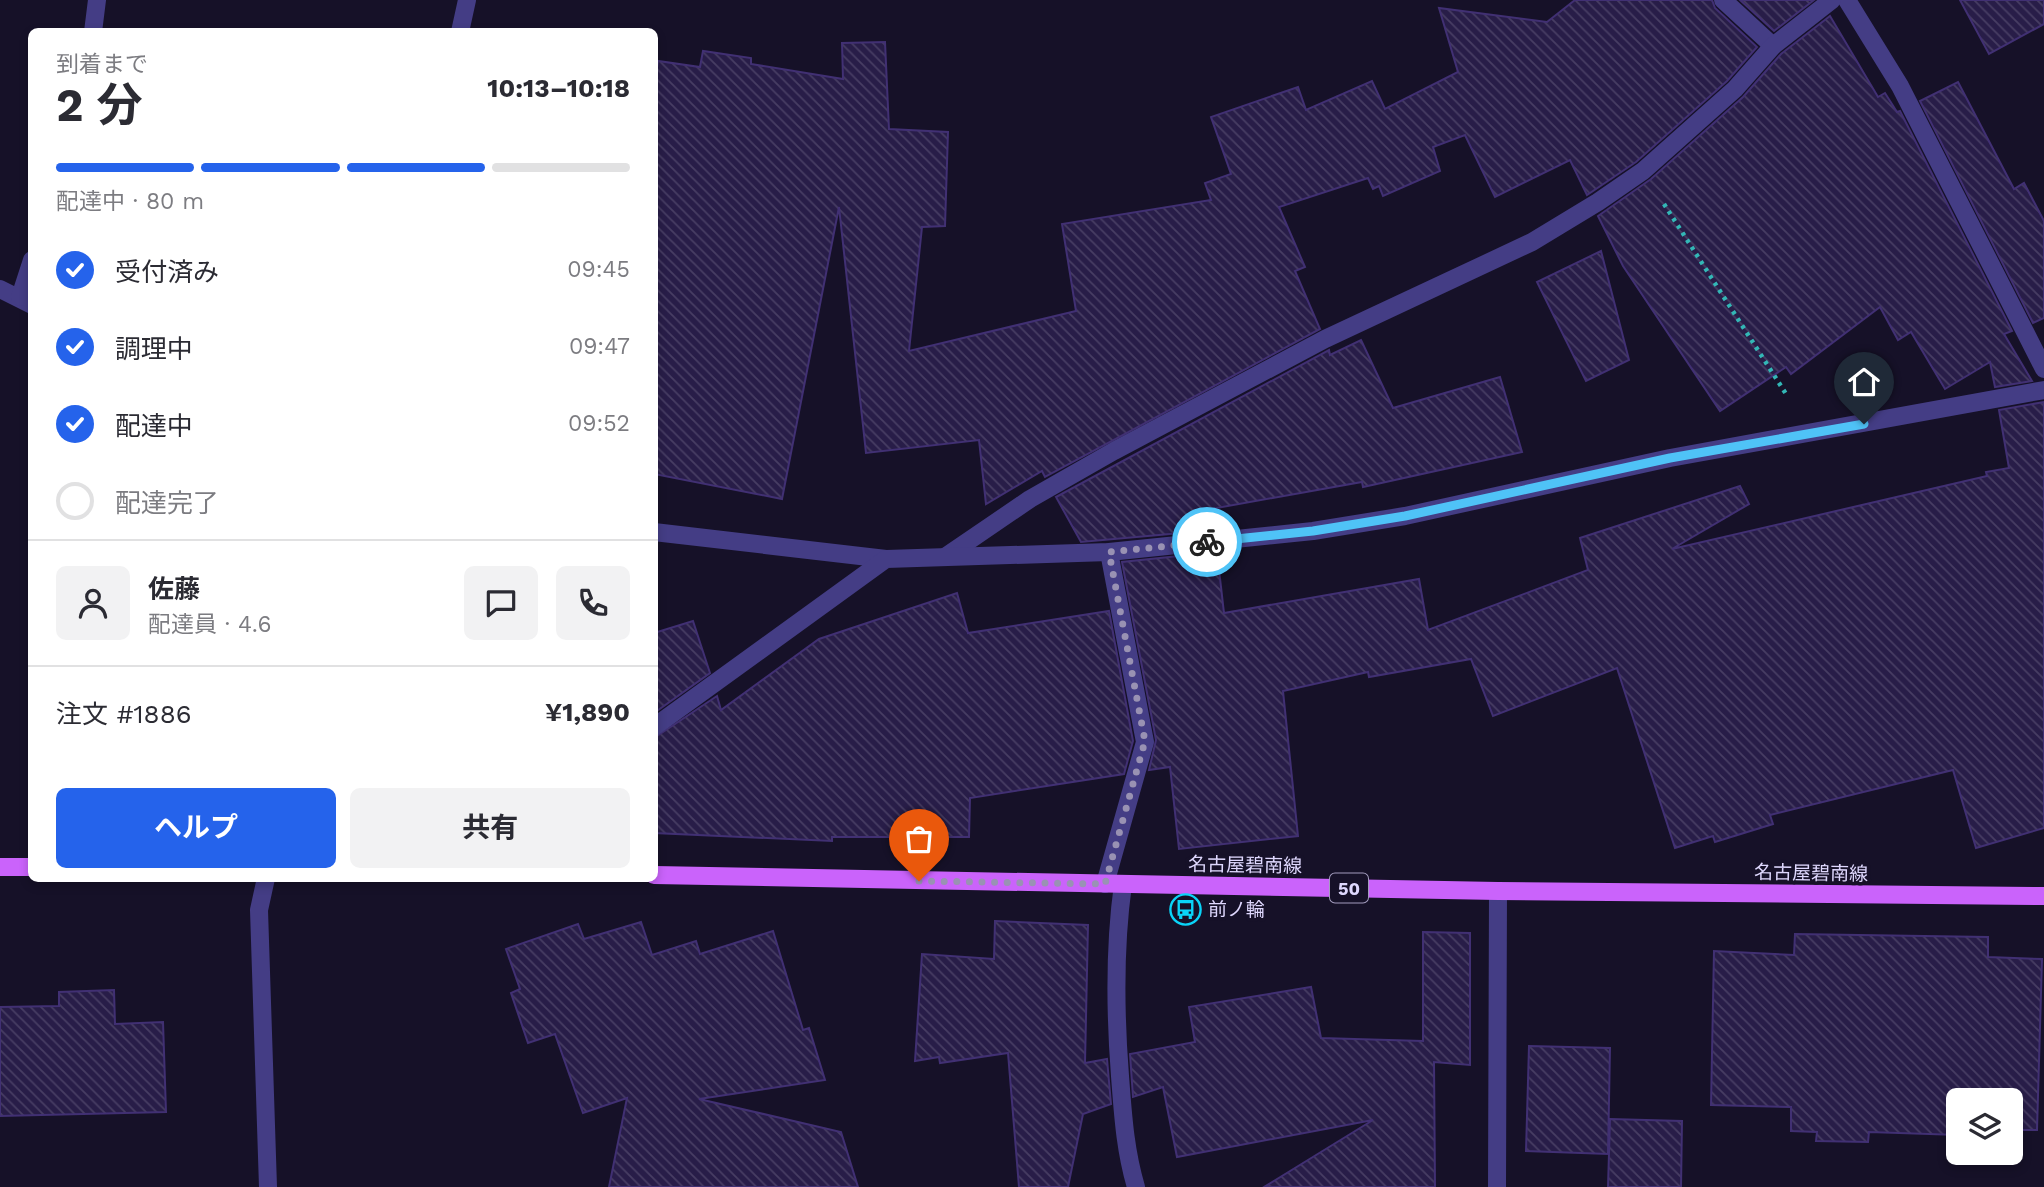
<!DOCTYPE html>
<html lang="ja">
<meta charset="utf-8">
<style>
:root{--surface:#fff;--page:#f2f2f3;--text:#2b2b33;--muted:#7c7c81;--line:#e1e1e2;--accent:#2563eb}
body{margin:0;font-family:"Work Sans","Noto Sans JP",sans-serif;background:var(--page);color:var(--text);height:100vh;display:flex;flex-direction:column;font-size:26px;white-space:nowrap}
*{box-sizing:border-box;margin:0}
p{font-size:23px;color:var(--muted)}
.icon{flex:none;width:38px;height:38px;fill:none;stroke:currentColor;stroke-width:2;stroke-linecap:round;stroke-linejoin:round}
.map{position:relative;flex:1;overflow:hidden}
.panel{position:absolute;left:28px;top:28px;width:630px;height:854px;display:flex;flex-direction:column;background:var(--surface);border-radius:10px;box-shadow:0 4px 10px #0003}
.panel>*{flex:none}
.tools{position:absolute;left:1946px;top:1088px;display:grid;gap:14px}
.tools a{display:grid;place-items:center;width:77px;height:77px;border-radius:10px;background:var(--surface);box-shadow:0 4px 10px #0003;font-size:35px}
.pin{position:absolute;display:grid;place-items:center;width:60px;height:60px;color:#fff;margin:-72px -30px;border-radius:50% 50% 50% 0;rotate:-45deg;box-shadow:0 0 7px #0007}
.pin .icon{rotate:45deg}
.courier{position:absolute;display:grid;place-items:center;width:70px;height:70px;margin:-35px;border:5px solid #4fc3f7;border-radius:50%;background:#fff;color:#222;box-shadow:0 2px 9px #0007}
.head em{font-style:normal;font-weight:700}
.head div{display:flex;flex-direction:column-reverse}
.head{display:flex;align-items:center;justify-content:space-between;height:119px;padding:0 28px}
h1{font-size:46px;font-weight:700;line-height:52px}
.bar{display:grid;grid-template-columns:repeat(4,1fr);gap:10px 7px;align-content:center;height:84px;padding:0 28px}
.bar i{height:9px;border-radius:5px;background:var(--line)}
.bar .active{background:var(--accent)}
.bar p{grid-column:span 4}
.line{display:flex;align-items:center;gap:18px;padding:0 28px;border-top:2px solid var(--line)}
.line div{flex:1}
.round{display:grid;place-items:center;flex:none;width:74px;height:74px;border-radius:10px;background:var(--page)}
ol{padding:0 28px;list-style:none}
li{display:flex;align-items:center;gap:21px;height:77px}
li p{margin-inline-start:auto}
li .icon{padding:7px;border-radius:50%;background:var(--accent);color:#fff;stroke-width:4}
li:last-child{color:var(--muted)}
li i{width:38px;height:38px;border:4px solid var(--line);border-radius:50%}
.button{display:flex;gap:14px;margin-top:auto;padding:14px 28px}
.button a{flex:1;height:80px;border-radius:10px;background:var(--accent);color:#fff;font-size:28px;font-weight:700;line-height:80px;text-align:center}
.button a+a{background:var(--page);color:var(--text)}
.map>svg:first-child{display:block}
</style>
<div class="map">
<svg width="2044" height="1187" viewBox="0 0 2044 1187">
<defs>
<pattern id="building-back-hatch" width="6" height="6" patternUnits="userSpaceOnUse" patternTransform="scale(1.75)"><rect width="6" height="6" fill="#281d48"/><path d="M-1 5l2 2M0 0l6 6M5-1l2 2" fill="none" stroke="#473d63"/></pattern>
</defs>
<rect width="100%" height="100%" fill="#161128"/>
<g fill="url(#building-back-hatch)" stroke="#413073" stroke-width="2">
<path d="M1575,0H1712L1715,8L1757,47L1727,81L1636,162L1587,195L1570,160L1495,197L1465,135L1433,147L1440,171L1383,196L1379,186L1373,189L1368,178L1279,207L1305,267L1295,271L1320,329L1045,477L1042,471L986,504L979,440L866,453L839,207L782,499L654,474V87L658,61L700,67L703,51L751,58V64L843,79L842,43L885,42L889,129L948,132L945,226L922,227L909,351L1076,311L1062,224L1211,200L1205,183L1231,174L1211,117L1298,87L1306,110L1372,81L1385,109L1458,72L1439,8L1547,22Z"/>
<path d="M1740,0H1814L1774,31Z"/>
<path d="M1960,0H2044V24L1989,54Z"/>
<path d="M1830,16L1878,97L1885,93L1897,112L1900,111L2012,331L2004,334L2032,381L1995,387L1990,362L1945,389L1911,332L1898,340L1880,307L1791,374L1786,367L1720,411L1623,266L1598,216L1651,179L1743,97L1781,54Z"/>
<path d="M1958,82L2014,189L2024,183L2044,221V318L2033,323L1920,101Z"/>
<path d="M1601,251L1629,360L1586,381L1537,282Z"/>
<path d="M1361,340L1393,408L1500,377L1522,452L1363,487L1362,482L1211,509L1214,530L1081,542L1056,497L1329,350L1330,355Z"/>
<path d="M2044,402V828L1976,848L1953,770L1770,815L1773,824L1715,842L1713,836L1675,848L1617,668L1493,716L1471,659L1369,677L1368,672L1283,691L1298,836L1179,849L1170,767L1149,770L1156,740L1122,562L1217,552L1224,613L1419,579L1428,630L1588,570L1580,538L1740,486L1749,504L1672,549L1987,476L1986,472L2009,468L1999,410Z"/>
<path d="M957,593L968,633L1109,611L1133,741L1124,774L970,798L969,837H832V841L654,833V738L717,696L721,710L819,639Z"/>
<path d="M693,621L710,673L654,713V633Z"/>
<path d="M995,921L1088,925L1085,1063L1107,1059L1111,1104L1083,1114L1068,1187H1019L1008,1053L940,1063L939,1057L915,1061L922,954L994,959Z"/>
<path d="M641,922L652,955L696,941L700,954L773,931L803,1030L809,1028L825,1080L699,1099L841,1132L858,1187H609L627,1098L583,1113L555,1034L528,1043L511,993L520,989L506,949L578,924L584,939Z"/>
<path d="M1423,932L1470,933V1065L1434,1062L1435,1187H1264L1373,1120L1177,1157L1163,1087L1133,1097L1130,1054L1195,1042L1189,1007L1311,987L1321,1038L1423,1041Z"/>
<path d="M1795,934L1988,937V957L2042,959L2037,1130H2011V1101H1958V1135L1869,1132L1868,1142L1816,1141L1817,1132L1791,1131V1107L1711,1105L1714,951L1794,955Z"/>
<path d="M114,990L115,1024L163,1022L166,1112L0,1116V1007L59,1006V992Z"/>
<path d="M1529,1046L1610,1048L1608,1154L1526,1151Z"/>
<path d="M1610,1119L1682,1121L1681,1187H1608Z"/>
</g>
<g fill="none" stroke-linecap="round" stroke-linejoin="round">
<path stroke="#33b7b6" stroke-width="4.5" stroke-dasharray="3.5 5" stroke-linecap="butt" d="M1664,204L1788,397"/>
<g stroke="#443d85" stroke-width="18">
<path d="M1723,0L1773,46"/>
<path d="M1847,0L1900,86L2044,369"/>
<path d="M93,32L97,0"/>
<path d="M460,32L467,0"/>
<path d="M0,289L32,305"/>
<path d="M20,297L32,260"/>
<path d="M654,532L886,559"/>
<path d="M945,557L1030,499L1114,451L1325,339L1532,242L1598,202L1643,171L1735,89L1773,46L1832,0"/>
<path d="M1105,884L1145,742L1109,552"/>
<path d="M1123,884C1114,949 1115,1011 1120,1076C1123,1115 1125,1150 1136,1187"/>
</g>
<g stroke="#443d85" stroke-width="18">
<path d="M654,727L886,559L1109,552L1313,531L1405,516L1670,458L2044,390"/>
<path d="M266,878L259,910L268,1187"/>
<path d="M1497,1187L1498,891"/>
</g>
<g stroke="#ca63fb" stroke-width="18">
<path d="M0,867H32"/>
<path d="M654,875L1498,891L2044,896"/>
</g>
</g>
<g fill="none" stroke-linecap="round" stroke-linejoin="round">
<path stroke="#9992b3" stroke-width="7" stroke-dasharray="0 12.6" d="M919,881L1105,884L1145,741L1109,552L1207,542"/>
<path stroke="#4fc3f7" stroke-width="9" d="M1207,542L1313,531L1405,516L1670,458L1864,424"/>
</g>
<defs>
<symbol id="bus-ring" viewBox="-11 -11 22 22"><circle r="9.5" fill="#161128" stroke="#0ad4f8" stroke-width="1.5"/><path d="M-5-6H5V4H4V6H2V4H-2V6H-4V4H-5ZM-3.5-4V0h7V-4ZM-3.5 1.2v1.5H-2V1.2ZM2 1.2v1.5H3.5V1.2Z" fill="#0ad4f8"/></symbol>
</defs>
<g fill-rule="evenodd">
<use href="#bus-ring" x="1168" y="892" width="35" height="35"/>
</g>
<g text-anchor="middle" dominant-baseline="central" stroke-width="7" stroke-linejoin="round" paint-order="stroke">
<rect fill="#161128" stroke="#a39cbe" stroke-width="2" x="1330" y="873.5" width="38" height="29" rx="5"/>
<g font-size="18" font-weight="bold" fill="#dfd8fe">
<text x="1349" y="888">50</text>
</g>
<g font-size="19" fill="#dfd8fe" stroke="#161128">
<text transform="translate(1245 865) rotate(1)">名古屋碧南線</text>
<text transform="translate(1811 873) rotate(1)">名古屋碧南線</text>
</g>
<g font-size="19" fill="#dfd8fe" stroke="#161128" text-anchor="start">
<text x="1208" y="909">前ノ輪</text>
</g>
</g>
</svg>
<div class="tools">
<a><svg class="icon" aria-label="layers" viewBox="0 0 24 24"><path d="M12 4l9 5-9 5-9-5zM3 14l9 5 9-5"/></svg></a>
</div>
<div class="pin" style="left:919px;top:881px;background:#ea580c"><svg class="icon" aria-label="bag" viewBox="0 0 24 24"><path d="M5 8h14l-1 12H6zM9 8a3 3 0 0 1 6 0"/></svg></div>
<div class="pin" style="left:1864px;top:424px;background:#1f2937"><svg class="icon" aria-label="home" viewBox="0 0 24 24"><path d="M3 11l9-7 9 7M6 9v11h12V9"/></svg></div>
<div class="courier" style="left:1207px;top:542px"><svg class="icon" aria-label="bike" viewBox="0 0 24 24"><circle cx="6" cy="16" r="4"/><circle cx="18" cy="16" r="4"/><path d="M6 16l4-8h5l3 8M10 8l3 8H6M13 5h3"/></svg></div>
<section class="panel">
<div class="head"><div><h1>2 分</h1><p>到着まで</p></div><em>10:13–10:18</em></div>
<div class="bar"><i class="active"></i><i class="active"></i><i class="active"></i><i></i><p>配達中 · 80 m</p></div>
<ol>
<li><svg class="icon" aria-label="check" viewBox="0 0 24 24"><path d="M5 12l5 5 9-10"/></svg>受付済み<p>09:45</p></li>
<li><svg class="icon" aria-label="check" viewBox="0 0 24 24"><path d="M5 12l5 5 9-10"/></svg>調理中<p>09:47</p></li>
<li><svg class="icon" aria-label="check" viewBox="0 0 24 24"><path d="M5 12l5 5 9-10"/></svg>配達中<p>09:52</p></li>
<li><i></i>配達完了</li>
</ol>
<div class="line" style="height:126px"><a class="round"><svg class="icon" aria-label="person" viewBox="0 0 24 24"><circle cx="12" cy="8" r="4"/><path d="M4 21q1-7 8-7t8 7"/></svg></a><div><b>佐藤</b><p>配達員 · 4.6</p></div><a class="round"><svg class="icon" aria-label="chat" viewBox="0 0 24 24"><path d="M4 5h16v11H9l-5 4z"/></svg></a><a class="round"><svg class="icon" aria-label="phone" viewBox="0 0 24 24"><path d="M5 4h4l2 5-3 2q2 4 5 5l2-3 5 2v4C11 20 4 13 5 4z"/></svg></a></div>
<div class="line" style="height:91px"><div>注文 #1886</div><b>¥1,890</b></div>
<div class="button"><a>ヘルプ</a><a>共有</a></div>
</section>
</div>
